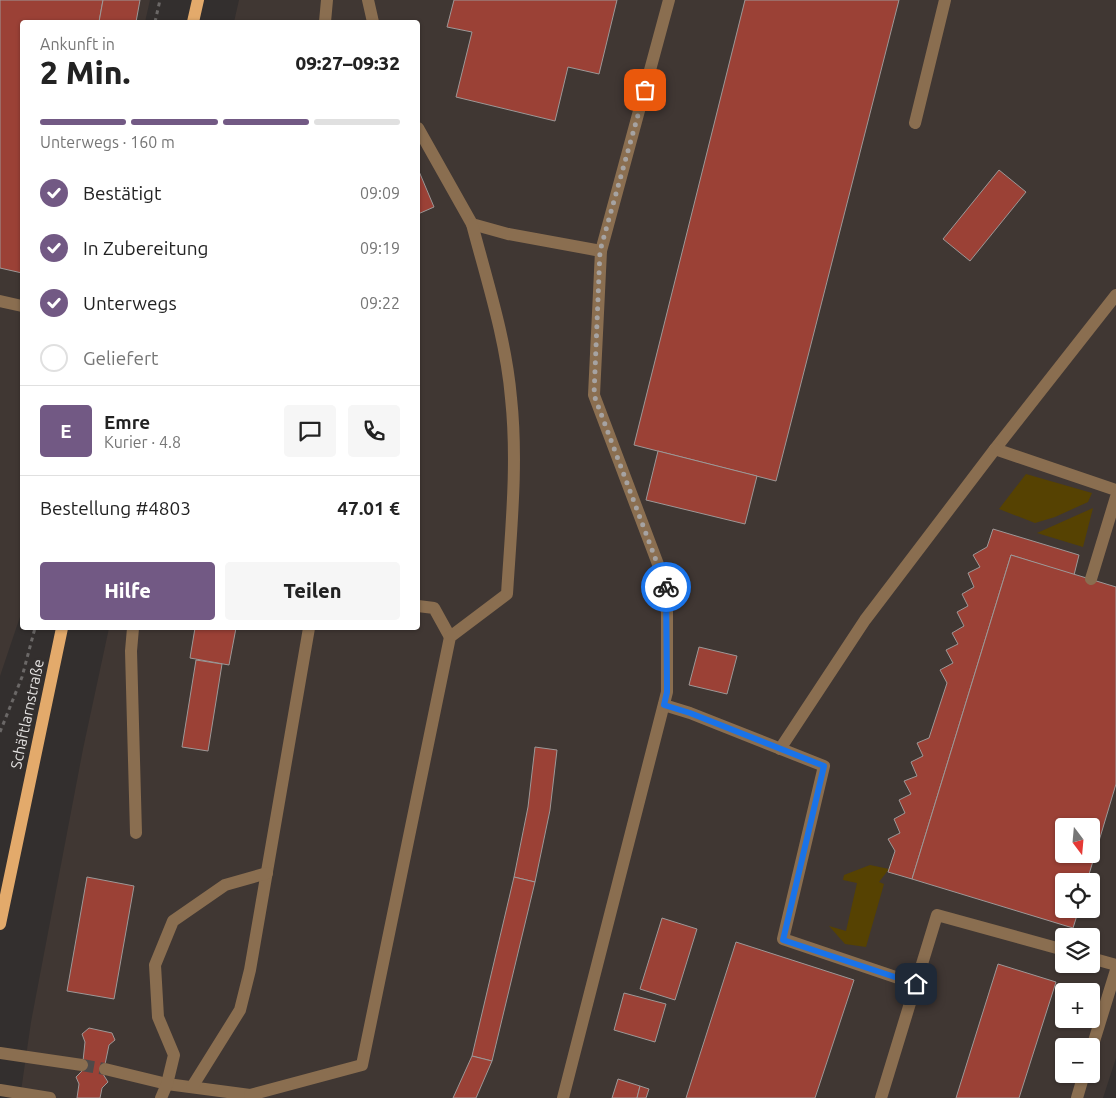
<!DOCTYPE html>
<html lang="de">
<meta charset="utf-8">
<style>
:root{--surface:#fff;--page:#f6f6f6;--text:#222;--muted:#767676;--line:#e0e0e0;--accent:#725984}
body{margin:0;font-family:Ubuntu,sans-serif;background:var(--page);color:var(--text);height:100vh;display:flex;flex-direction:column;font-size:19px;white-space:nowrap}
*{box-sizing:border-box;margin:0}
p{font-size:16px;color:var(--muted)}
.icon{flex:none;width:28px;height:28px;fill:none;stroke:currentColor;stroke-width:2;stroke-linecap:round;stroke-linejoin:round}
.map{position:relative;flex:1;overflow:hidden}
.details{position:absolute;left:20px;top:20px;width:400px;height:610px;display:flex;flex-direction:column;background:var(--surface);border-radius:5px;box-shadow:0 1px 4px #0004}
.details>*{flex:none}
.needle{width:32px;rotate:164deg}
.tools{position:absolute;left:1055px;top:818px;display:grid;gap:10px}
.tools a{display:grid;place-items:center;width:45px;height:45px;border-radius:5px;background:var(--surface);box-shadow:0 1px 4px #0004;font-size:25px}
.pin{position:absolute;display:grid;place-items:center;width:42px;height:42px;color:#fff;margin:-21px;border-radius:10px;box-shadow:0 2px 8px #0006}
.courier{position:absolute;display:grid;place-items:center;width:50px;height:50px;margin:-25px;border:4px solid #1a73e8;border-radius:50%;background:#fff;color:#222;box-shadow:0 1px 6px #0007}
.headline em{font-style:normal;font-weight:800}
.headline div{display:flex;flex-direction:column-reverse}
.headline{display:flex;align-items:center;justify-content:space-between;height:85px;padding:0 20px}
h1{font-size:32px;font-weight:800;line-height:38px}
.bar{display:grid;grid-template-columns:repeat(4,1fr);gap:8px 5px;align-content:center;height:60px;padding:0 20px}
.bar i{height:6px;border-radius:4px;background:var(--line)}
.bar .selected{background:var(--accent)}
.bar p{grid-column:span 4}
.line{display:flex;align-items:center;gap:12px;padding:0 20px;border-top:1px solid var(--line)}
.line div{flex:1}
.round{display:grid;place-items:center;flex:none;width:52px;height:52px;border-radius:5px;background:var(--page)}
ol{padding:0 20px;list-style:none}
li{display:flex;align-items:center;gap:15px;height:55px}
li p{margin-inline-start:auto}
li .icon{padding:5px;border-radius:50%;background:var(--accent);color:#fff;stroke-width:4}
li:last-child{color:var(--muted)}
li i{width:28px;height:28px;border:2px solid var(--line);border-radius:50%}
.cta{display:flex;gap:10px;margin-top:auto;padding:10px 20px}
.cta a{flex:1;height:58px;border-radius:5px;background:var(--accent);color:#fff;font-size:20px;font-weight:800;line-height:58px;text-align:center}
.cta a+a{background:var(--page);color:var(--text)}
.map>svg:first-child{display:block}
</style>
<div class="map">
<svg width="1116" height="1098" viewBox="0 0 1116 1098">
<rect width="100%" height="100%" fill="#332f2e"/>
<g fill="#403733" fill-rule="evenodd">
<path d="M0,0H150L145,22H22V611L0,676Z"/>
<path d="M239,0H1116V1058L1103,1098H20L31,1022L83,749L109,628H418V22H234ZM1064,826H1091V854H1064ZM1064,881H1091V909H1064ZM1064,936H1091V964H1064ZM1064,991H1091V1019H1064ZM1064,1046H1091V1074H1064Z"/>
</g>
<g fill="#564202">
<path d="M1026,474L1092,493L1088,502L1055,517L1035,523L999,509Z"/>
<path d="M1093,508L1083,547L1037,533Z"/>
<path d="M870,865L889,869L879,882L884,884L866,947L845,944L829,926L846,931L857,883L843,880L844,875Z"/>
</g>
<g fill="#9b4136" stroke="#9d9897" fill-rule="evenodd">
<path d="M0,0H103L99,22H22V273L0,268Z"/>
<path d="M103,0H140L136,22H99Z"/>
<path d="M454,0H617L599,74L568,67L555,121L456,97L472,32L447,27Z"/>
<path d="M745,0H899L776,481L634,445Z"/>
<path d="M418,169L434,207L418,214Z"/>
<path d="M999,170L1026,192L970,261L943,239Z"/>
<path d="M658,451L757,476L745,524L646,500Z"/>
<path d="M993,529L1079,555L1074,575L1011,555L912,879L888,872L895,851L888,839L900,833L894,819L905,813L899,800L911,794L904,781L917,776L911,762L923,756L917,743L929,738L947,683L940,670L953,663L946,650L958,644L952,633L964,626L957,612L968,606L962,594L974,587L968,573L980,567L973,555L987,547Z"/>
<path d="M1011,555L1116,587V784L1087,881H1064V909H1079L1073,928L912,879ZM1064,826H1091V854H1064Z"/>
<path d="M195,628H236L229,665L190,658Z"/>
<path d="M699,647L737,656L727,694L689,685Z"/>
<path d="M196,660L222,664L208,751L182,747Z"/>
<path d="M535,747L557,750L550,810L535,882L514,877L528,807Z"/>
<path d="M87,877L134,886L114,999L67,991Z"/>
<path d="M514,877L535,882L492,1061L472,1056Z"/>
<path d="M662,918L697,929L675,1000L640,989Z"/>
<path d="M736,942L854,980L815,1098H686Z"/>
<path d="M998,964L1056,982L1019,1098H956Z"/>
<path d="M624,993L666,1004L655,1042L614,1030Z"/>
<path d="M89,1028L112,1033L115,1040L109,1045L103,1074L108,1082L102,1088L100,1098H77L79,1084L76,1077L82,1071L85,1042L82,1034Z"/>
<path d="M472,1056L492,1061L476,1098H453Z"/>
<path d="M618,1079L640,1086L637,1098H612Z"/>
<path d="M640,1086L649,1089L646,1098H637Z"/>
</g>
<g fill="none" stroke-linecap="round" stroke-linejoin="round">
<path stroke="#4e4a49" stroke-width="12" stroke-dasharray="12 6" stroke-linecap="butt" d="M82,1065L105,1069"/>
<g stroke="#6b6867" stroke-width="3" stroke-dasharray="4 4" stroke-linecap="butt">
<path d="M155,22L160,0"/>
<path d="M0,732L22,677L35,628"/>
</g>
<g stroke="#8a6e50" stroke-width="12">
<path d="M368,0L373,22"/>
<path d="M325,22L327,0"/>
<path d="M915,123L945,0"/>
<path d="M418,128L472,224L508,234L601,251"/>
<path d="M1116,295L995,449L1116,490"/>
<path d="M0,301L22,306"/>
<path d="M1091,579L1116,497"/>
<path d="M418,606L434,608L450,637"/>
<path d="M133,628L131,651L136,833"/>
<path d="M664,705L690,713L824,766L783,939L916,984"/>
<path d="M780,749L865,620L995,449"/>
<path d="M1091,958L1116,965"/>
<path d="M1091,1051L1116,970"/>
<path d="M0,1053L82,1065"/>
<path d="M105,1069L167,1084L250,1095L256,1098"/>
<path d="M192,1087L240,1010L250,970L309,628"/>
<path d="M0,1090L50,1098"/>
<path d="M250,1095L362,1065L450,637L507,594C511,529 518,463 511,398C506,339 487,281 472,224"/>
<path d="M161,1098L167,1084L174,1055L158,1017L155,965L173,921L225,885L267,873"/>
<path d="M563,1098L667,692V588L594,395L601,251L669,0"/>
<path d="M881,1098L937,915L1064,950"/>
<path d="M1077,1098L1084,1074"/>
</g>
<g stroke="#e3aa6b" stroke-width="12">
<path d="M193,22L198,0"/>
<path d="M0,924L62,628"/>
</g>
</g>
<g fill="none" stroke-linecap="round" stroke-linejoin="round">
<path stroke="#a6a3a2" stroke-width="5" stroke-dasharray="0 9" d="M645,90L600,251L594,395L666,587"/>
<path stroke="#1a73e8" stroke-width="6" d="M666,587L667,692L664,705L690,713L824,766L783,940L916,984"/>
</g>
<g text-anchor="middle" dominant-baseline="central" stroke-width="5" stroke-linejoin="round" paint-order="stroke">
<g font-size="15" fill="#e4e2e1" stroke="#332f2e">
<text transform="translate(27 714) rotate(-78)">Schäftlarnstraße</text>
</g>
</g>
</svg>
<div class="tools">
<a><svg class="needle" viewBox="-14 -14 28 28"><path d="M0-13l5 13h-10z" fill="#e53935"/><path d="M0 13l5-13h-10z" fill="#767676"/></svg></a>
<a><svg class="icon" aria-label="locate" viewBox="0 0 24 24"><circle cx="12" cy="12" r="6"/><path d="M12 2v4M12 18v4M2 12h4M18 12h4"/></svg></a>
<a><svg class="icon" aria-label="layers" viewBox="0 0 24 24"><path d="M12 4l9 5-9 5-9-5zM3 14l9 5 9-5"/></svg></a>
<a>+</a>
<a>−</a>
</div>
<div class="pin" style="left:645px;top:90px;background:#ea580c"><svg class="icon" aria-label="bag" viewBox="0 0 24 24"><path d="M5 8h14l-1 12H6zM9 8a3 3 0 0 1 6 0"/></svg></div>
<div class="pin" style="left:916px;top:984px;background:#1f2937"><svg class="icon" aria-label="home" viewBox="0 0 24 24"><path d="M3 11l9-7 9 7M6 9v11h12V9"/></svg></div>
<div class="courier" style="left:666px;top:587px"><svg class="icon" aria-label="bike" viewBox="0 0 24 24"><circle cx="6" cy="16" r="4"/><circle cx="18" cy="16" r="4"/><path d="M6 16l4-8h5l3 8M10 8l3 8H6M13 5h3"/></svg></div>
<section class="details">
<div class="headline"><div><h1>2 Min.</h1><p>Ankunft in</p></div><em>09:27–09:32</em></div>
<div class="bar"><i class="selected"></i><i class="selected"></i><i class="selected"></i><i></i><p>Unterwegs · 160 m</p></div>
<ol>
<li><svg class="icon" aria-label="check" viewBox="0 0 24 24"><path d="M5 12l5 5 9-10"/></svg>Bestätigt<p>09:09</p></li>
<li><svg class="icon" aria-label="check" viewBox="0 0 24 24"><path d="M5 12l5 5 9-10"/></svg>In Zubereitung<p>09:19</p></li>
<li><svg class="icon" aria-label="check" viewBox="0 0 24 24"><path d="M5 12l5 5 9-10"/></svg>Unterwegs<p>09:22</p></li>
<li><i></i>Geliefert</li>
</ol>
<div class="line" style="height:90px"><b class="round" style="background:var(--accent);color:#fff">E</b><div><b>Emre</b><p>Kurier · 4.8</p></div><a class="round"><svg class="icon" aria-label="chat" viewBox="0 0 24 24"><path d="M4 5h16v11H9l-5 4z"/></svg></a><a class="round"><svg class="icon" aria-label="phone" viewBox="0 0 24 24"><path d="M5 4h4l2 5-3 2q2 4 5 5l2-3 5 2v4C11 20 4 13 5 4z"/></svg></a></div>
<div class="line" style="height:65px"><div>Bestellung #4803</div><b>47.01 €</b></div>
<div class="cta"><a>Hilfe</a><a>Teilen</a></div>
</section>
</div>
